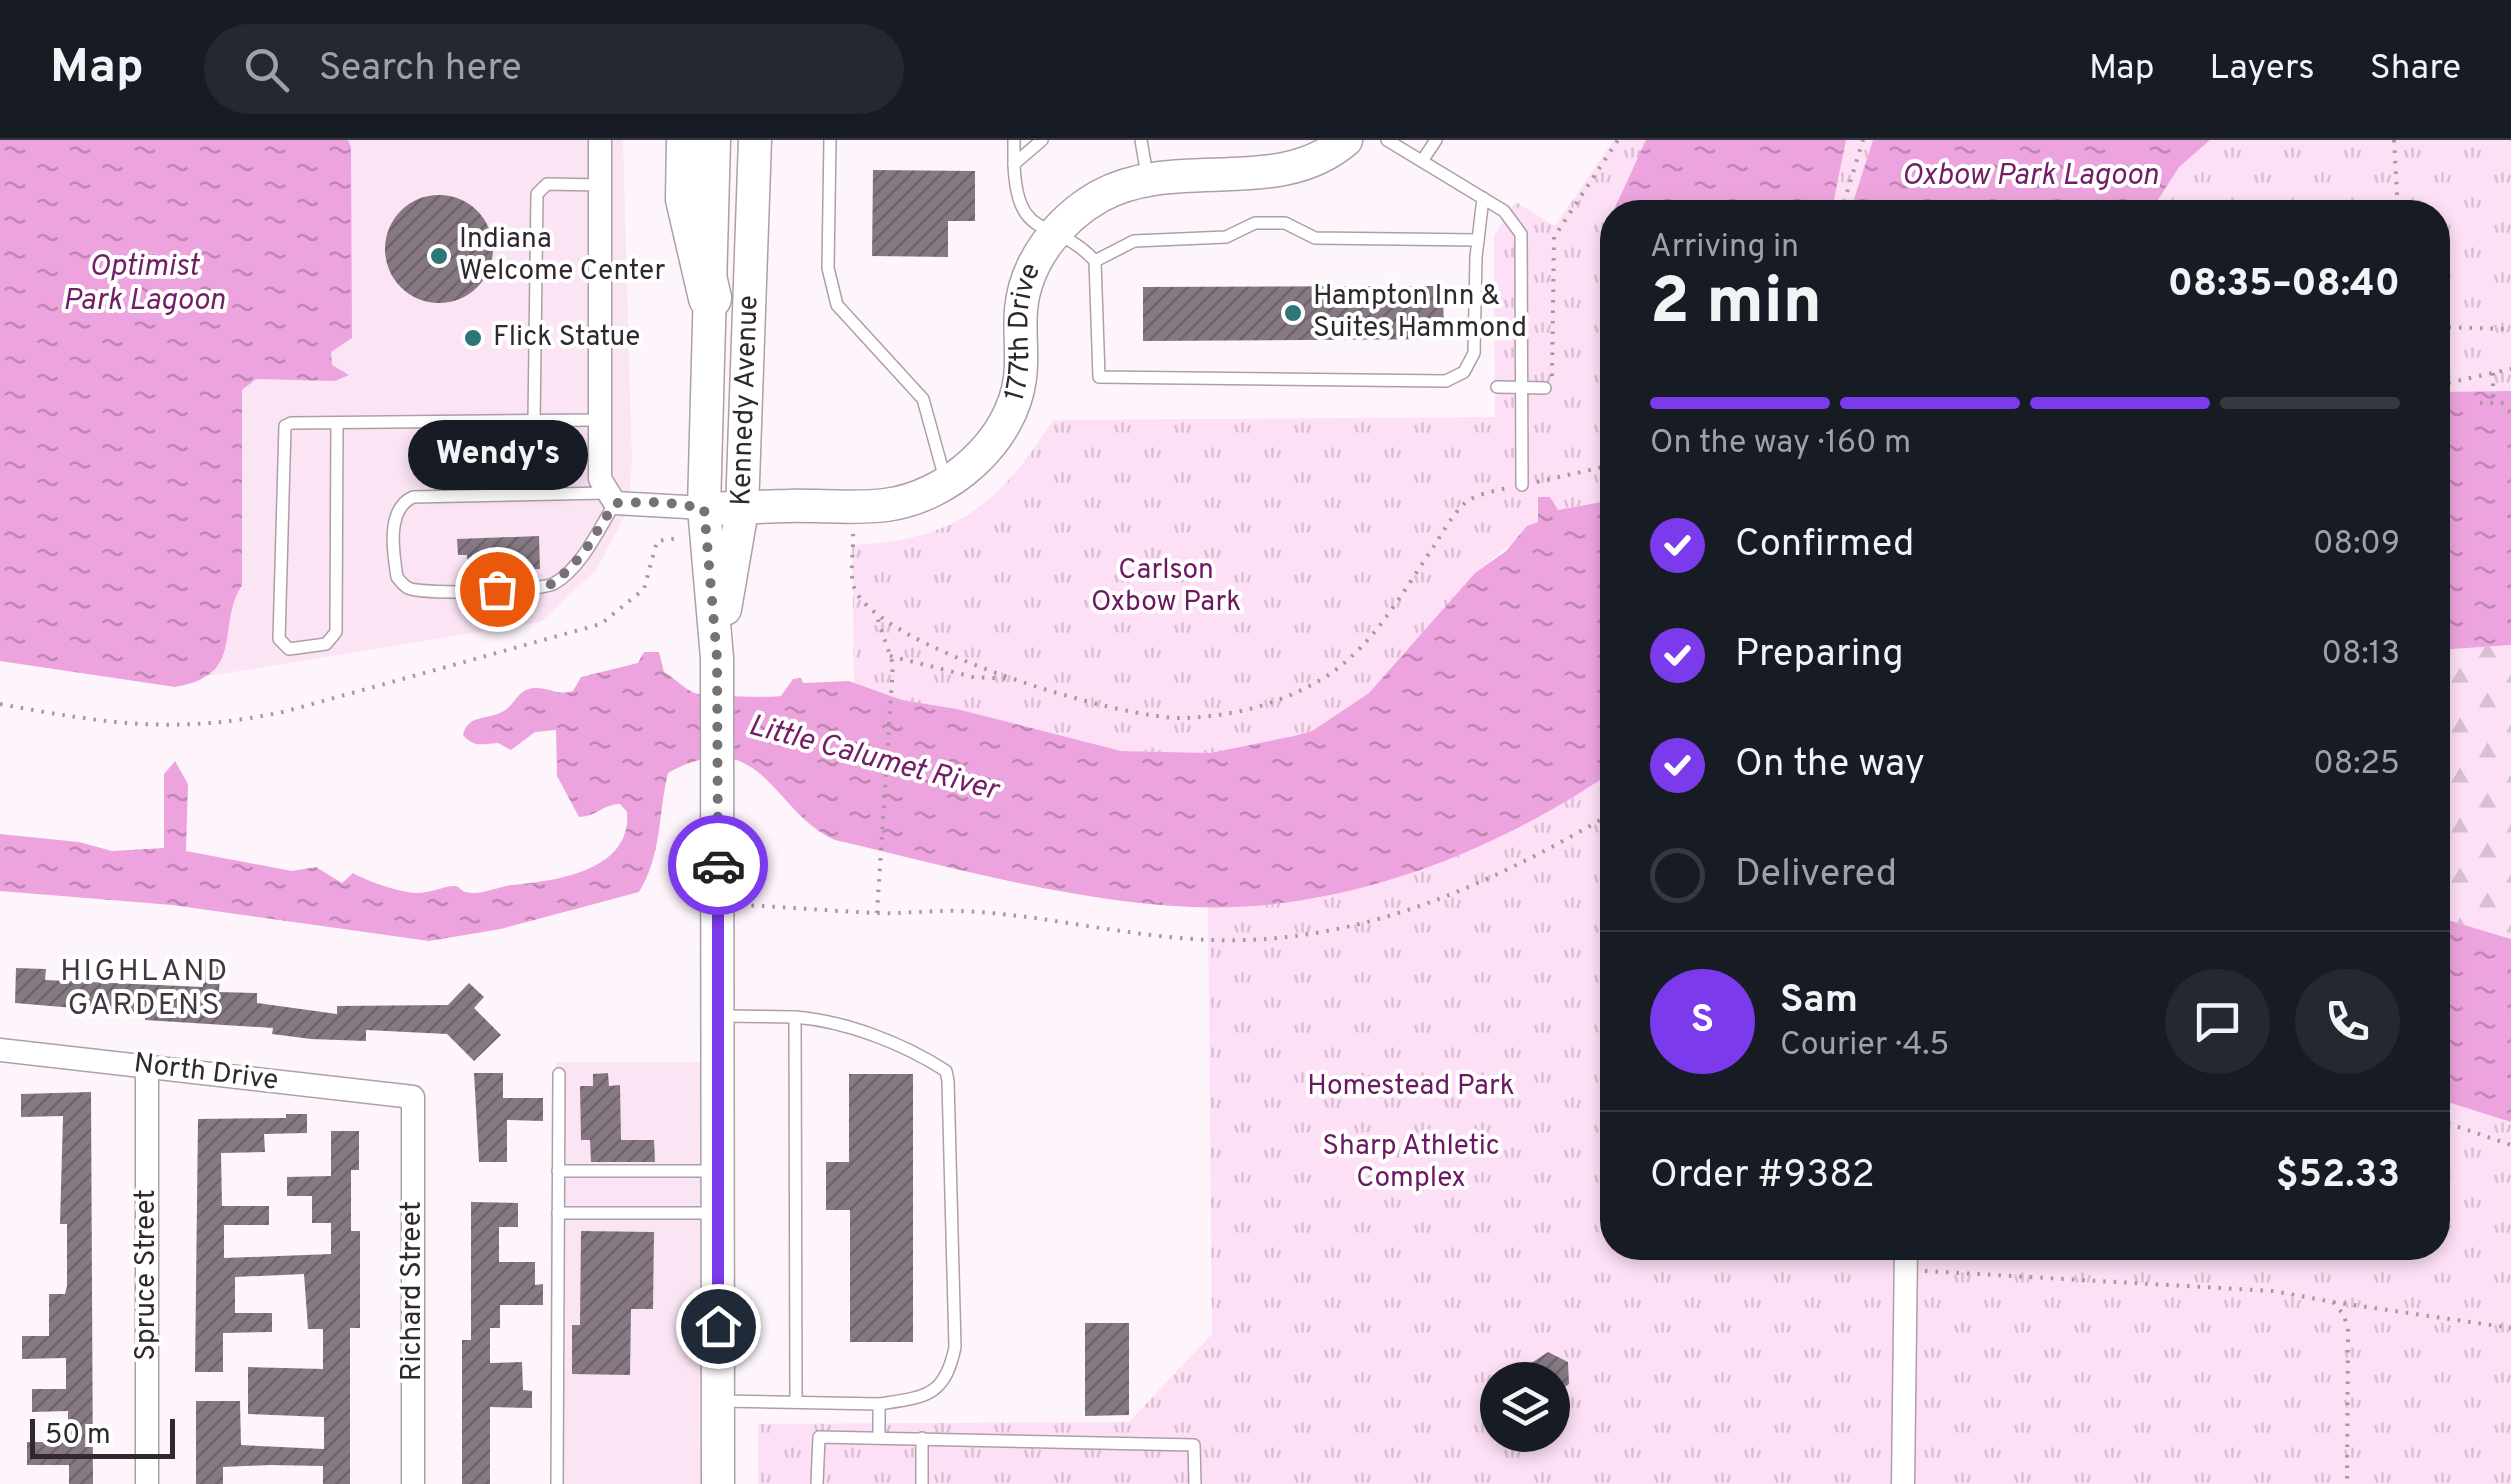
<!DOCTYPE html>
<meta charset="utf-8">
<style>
:root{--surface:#171b24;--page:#242831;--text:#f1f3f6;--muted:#9ea1a6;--line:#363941;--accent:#7c3aed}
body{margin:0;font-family:Overpass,sans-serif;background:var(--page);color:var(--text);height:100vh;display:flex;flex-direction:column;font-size:38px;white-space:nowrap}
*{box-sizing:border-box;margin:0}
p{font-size:32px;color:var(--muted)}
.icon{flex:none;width:55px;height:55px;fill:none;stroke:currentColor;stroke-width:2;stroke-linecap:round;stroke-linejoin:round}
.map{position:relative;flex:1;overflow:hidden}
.panel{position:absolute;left:1600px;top:60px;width:850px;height:1060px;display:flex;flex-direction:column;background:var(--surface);border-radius:40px;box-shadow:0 5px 15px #0003}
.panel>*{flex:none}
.tools{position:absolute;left:1480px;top:1222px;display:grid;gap:20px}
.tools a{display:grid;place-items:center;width:90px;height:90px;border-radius:50%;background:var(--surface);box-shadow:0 5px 15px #0003;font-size:50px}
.scale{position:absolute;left:30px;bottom:25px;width:145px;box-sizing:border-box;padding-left:10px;border:5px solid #2f292e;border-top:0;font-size:28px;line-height:35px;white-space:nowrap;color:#2f292e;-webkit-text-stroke:8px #fff;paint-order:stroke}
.pin{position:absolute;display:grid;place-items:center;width:85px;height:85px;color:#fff;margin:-42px;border:5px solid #fff;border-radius:50%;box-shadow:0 2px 10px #0007}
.courier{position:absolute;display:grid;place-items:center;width:100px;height:100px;margin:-50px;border:8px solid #7c3aed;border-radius:50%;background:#fff;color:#222;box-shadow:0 2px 12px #0007}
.bubble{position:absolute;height:70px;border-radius:35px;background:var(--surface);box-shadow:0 5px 15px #0003;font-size:32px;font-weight:800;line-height:70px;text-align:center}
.headline em{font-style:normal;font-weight:800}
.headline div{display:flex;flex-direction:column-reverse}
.headline{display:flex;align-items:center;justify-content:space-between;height:170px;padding:0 50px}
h1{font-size:65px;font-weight:800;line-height:75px}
.bar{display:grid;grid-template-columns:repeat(4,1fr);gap:15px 10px;align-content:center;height:120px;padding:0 50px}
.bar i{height:12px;border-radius:8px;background:var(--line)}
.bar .selected{background:var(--accent)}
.bar p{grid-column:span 4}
.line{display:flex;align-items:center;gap:25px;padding:0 50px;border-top:2px solid var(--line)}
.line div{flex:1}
.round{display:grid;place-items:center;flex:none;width:105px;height:105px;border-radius:52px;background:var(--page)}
ol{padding:0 50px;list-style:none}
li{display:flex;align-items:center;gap:30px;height:110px}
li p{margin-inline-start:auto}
li .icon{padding:10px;border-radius:50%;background:var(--accent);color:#fff;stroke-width:4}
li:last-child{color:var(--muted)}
li i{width:55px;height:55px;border:5px solid var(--line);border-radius:50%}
header{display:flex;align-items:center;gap:60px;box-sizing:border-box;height:140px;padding:0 50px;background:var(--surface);border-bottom:2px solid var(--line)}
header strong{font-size:48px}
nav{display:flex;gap:55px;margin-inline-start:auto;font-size:35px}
.search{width:700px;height:90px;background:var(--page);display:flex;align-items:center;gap:25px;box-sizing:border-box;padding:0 35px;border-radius:55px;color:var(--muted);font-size:38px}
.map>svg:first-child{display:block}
</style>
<header>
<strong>Map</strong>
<div class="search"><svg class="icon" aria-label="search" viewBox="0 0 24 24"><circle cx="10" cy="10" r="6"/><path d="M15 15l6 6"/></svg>Search here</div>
<nav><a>Map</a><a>Layers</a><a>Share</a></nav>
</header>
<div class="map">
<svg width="2511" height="1344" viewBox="0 0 2511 1344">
<defs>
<pattern id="forest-firs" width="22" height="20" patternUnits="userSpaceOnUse" patternTransform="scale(2.5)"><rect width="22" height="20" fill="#fddff6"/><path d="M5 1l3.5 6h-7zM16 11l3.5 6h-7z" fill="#d9bfd3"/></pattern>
<pattern id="park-tufts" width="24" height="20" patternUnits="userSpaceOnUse" patternTransform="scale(2.5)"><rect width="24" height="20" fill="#fddff6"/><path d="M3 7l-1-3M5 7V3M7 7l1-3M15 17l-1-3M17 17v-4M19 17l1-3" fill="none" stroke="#d9bfd3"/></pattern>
<pattern id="water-ripples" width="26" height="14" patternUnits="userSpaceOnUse" patternTransform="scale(2.5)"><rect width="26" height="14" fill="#eda4de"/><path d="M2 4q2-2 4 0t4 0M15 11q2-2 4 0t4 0" fill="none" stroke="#c086b4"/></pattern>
<pattern id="building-hatch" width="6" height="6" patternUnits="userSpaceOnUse" patternTransform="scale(2.5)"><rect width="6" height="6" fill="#867983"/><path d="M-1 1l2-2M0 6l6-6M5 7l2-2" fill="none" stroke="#6e636c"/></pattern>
</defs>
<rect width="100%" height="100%" fill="#fef5fc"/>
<g fill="#fbe5f5">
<path d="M326,0H623L632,321L628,370L596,430L541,482L209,536L211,243Z"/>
<path d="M556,922H711L713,1344H551L550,1079Z"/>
</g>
<path fill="url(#forest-firs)" d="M2511,505V799L2438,777V510Z"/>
<g fill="url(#park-tufts)" fill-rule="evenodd">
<path d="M1614,0H2511V251L2438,252V72H1612V360L1558,370L1552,361L1537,364L1538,382L1475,433L1369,553L1312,591L1294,596L1210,613L1121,611L957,569L902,560L854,543L852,405C955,401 1000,364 1053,280L1495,277L1494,96L1516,62L1555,86Z"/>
<path d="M1612,632V1108H2438V959L2511,982V1344H758V1284L1129,1282L1212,1194L1208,766C1353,766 1493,714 1612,632ZM1498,1240H1552V1295H1498Z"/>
</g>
<g fill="url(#water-ripples)">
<path d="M0,0H348L351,7L352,198L331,212L332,225L349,235L335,241L256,239L242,250V445C215,488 247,535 175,547L0,521Z"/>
<path d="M1646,0H1846L1833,64L1840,72H1613Z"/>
<path d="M1873,0H2210L2179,27L2150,72H1850Z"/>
<path d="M2511,251V505L2438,510V252Z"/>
<path d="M1538,357H1550L1558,370L1612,360V632C1507,704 1381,756 1254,766C1120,776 965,730 835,700C772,673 763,581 668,633C658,674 662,715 639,752L501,789L429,801L172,765L0,751V694L79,702L112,711L164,708V634L175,621L188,644L186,711L292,731L316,727L342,743L353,733C369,742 398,752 417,753C429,753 442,747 453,746C460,745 460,751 466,752C478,756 498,747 511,745C555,741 632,731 627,672L620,664C604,664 595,677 579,677L557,636L556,590L535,592L511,610L498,603C483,604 474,608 463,595C468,574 487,580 502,572C515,566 517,549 534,548C549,547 558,556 573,551L581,537L638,523L644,512H659L664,532C675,538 687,552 698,554C711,556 770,558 781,556L793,539L801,538L803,543L849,541L902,560L957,569L1121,611L1210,613L1294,596L1312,591L1369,553L1475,433L1506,411L1527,386L1538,382Z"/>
<path d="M2438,777L2511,799V982L2438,959Z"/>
</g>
<g fill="url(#building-hatch)">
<path d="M873,30L975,31V81H948V117L872,116Z"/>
<circle cx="439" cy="109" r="54"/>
<path d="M1443,146L1444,199L1143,201V147Z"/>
<path d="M539,396L540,429L468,432L467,415H458L457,399Z"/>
<path d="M204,820L221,821L219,852L257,853V863L337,874V866L448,865L469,843L484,857L474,868L501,895L474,921L447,894L366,890V901L311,899L272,894L273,888L145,880V874L15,863L16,828L46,829L45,840L203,847Z"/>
<path d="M474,933H503V958H543V981L507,980V1022H479Z"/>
<path d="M608,933L609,946L620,945L621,1000H654L655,1022H591L590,1000H581L580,946H593V934Z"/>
<path d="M849,934H913V1202H850V1070H826V1022H849Z"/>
<path d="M91,952L93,1344H69V1325H27V1302H68V1271L32,1272V1249H66V1218L22,1219V1196H49V1154H65L67,1146V1084H60L63,976L21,977V954Z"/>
<path d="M286,974H307V993L264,994L265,1012L221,1013L222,1066H269V1085H224V1118L331,1114V1083H312V1056H287V1037L331,1036V991H359V1030H351V1091H360V1188H350V1344H323V1326L270,1325L223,1327V1344H196V1261H240L241,1305L324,1309V1277L248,1274V1227L323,1229V1189H308L304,1134L235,1137V1173H272V1192L223,1193V1232H195L198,979L286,978Z"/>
<path d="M471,1062L518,1063V1087H499V1122H535V1145L543,1144V1165H500V1188H490V1223L522,1222L523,1250L532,1251V1268L490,1267V1344H462V1200H471Z"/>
<path d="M581,1091L654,1092L653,1169H631L630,1235L572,1234V1185H580Z"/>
<path d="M1085,1183H1129V1275L1085,1276Z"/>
<path d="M1548,1212L1568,1222L1569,1244L1552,1256V1240H1531L1530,1224Z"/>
</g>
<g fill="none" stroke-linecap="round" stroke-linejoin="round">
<defs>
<g id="lane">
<path d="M830,0L828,128L837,165L923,259L945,339"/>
<path d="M1014,0V24"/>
<path d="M1042,0L1014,24C1017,105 1054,76 1095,121L1099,237L1446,241L1464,232L1474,213L1476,117L1483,58"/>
<path d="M1141,0L1147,35"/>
<path d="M1387,0L1504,71L1521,94L1522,345"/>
<path d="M1422,21L1436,0"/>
<path d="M1095,121L1134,101L1226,97L1255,83H1285L1315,98L1478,100"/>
<path d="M1497,247L1545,248"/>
<path d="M534,282L537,54L547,44L600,45"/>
<path d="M337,283L336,492L326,504L289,509L279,499L285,286L291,283L597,280"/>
<path d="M605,353L413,357C386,369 393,412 397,437C400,441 403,445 408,448C424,455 540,452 555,443C582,427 599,389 615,363"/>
<path d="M720,876L795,877L796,1262"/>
<path d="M795,877C845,881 903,903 946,931L948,941L955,1207C945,1257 925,1257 879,1264"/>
<path d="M558,1031H714"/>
<path d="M558,1073H713"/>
<path d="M722,1261L879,1264V1297"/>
<path d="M922,1298V1344"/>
<path d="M557,1344L559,934"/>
<path d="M817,1344L819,1297L1194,1305L1195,1344"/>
</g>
<g id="street">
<path d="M600,0V339L615,363L704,368"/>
<path d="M0,910L413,957V1344"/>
<path d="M147,927V1344"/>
<path d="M1903,1344L1906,1108"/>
</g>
<g id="secondary">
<path d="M714,0L704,368L717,518L718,1344"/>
<path id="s1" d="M704,368C733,370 759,366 787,366C819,365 854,369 886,365C948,357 1012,302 1020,238C1023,216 1019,192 1021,170C1025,122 1059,79 1100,56C1177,14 1278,59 1346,0"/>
<path id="s2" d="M725,469L742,370L755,0"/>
</g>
<path id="highway" d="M688,0L687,59L710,158"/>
</defs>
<use href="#lane" stroke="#ad9fa9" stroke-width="14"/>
<use href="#street" stroke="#ad9fa9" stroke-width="25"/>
<use href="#secondary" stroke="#ad9fa9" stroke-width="35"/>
<use href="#highway" stroke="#ad9fa9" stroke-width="45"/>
<g stroke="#a29aa1" stroke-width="4" stroke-dasharray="2.5 8" stroke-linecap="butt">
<path d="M2394,0L2398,72"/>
<path d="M1841,72L1863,0"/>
<path d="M2438,187L2511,189"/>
<path d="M2493,233V263"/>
<path d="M1552,236L1554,97L1618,0"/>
<path d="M2438,245L2511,229"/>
<path d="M2480,263H2507"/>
<path d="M1537,342L1612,325"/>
<path d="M853,394C854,409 849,433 854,447C874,506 1124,581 1185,578C1234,576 1280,564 1322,539C1372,509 1402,453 1434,406C1443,392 1453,374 1465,363C1476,354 1494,351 1508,348"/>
<path d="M890,516L973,537L1011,539"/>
<path d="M0,564C109,584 178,595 287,571L601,484L644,449L657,401L679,398"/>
<path d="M741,765C786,767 831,771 877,773C904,774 932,770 960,771C1038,774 1115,794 1193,799C1347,810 1483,749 1612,673"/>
<path d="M877,773L893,524L877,477"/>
<path d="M2438,980L2511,1005"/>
<path d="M1925,1131L2273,1151L2333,1162L2344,1175L2348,1191L2347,1344"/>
<path d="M2333,1162L2511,1188"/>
</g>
<use href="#lane" stroke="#fff" stroke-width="11"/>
<use href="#street" stroke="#fff" stroke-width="22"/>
<use href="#secondary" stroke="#fff" stroke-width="32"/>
<use href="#highway" stroke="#fff" stroke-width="42"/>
</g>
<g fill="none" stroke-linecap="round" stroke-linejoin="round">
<path stroke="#777076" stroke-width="10" stroke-dasharray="0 18" d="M497,449L554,444L583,414L615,363L662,362L704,368L717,518L718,725"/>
<path stroke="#7c3aed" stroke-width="12" d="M718,725V1186"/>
</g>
<g fill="#2d7779" stroke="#fff" stroke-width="4">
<circle cx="439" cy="116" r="10"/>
<circle cx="1293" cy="173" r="10"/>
<circle cx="473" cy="198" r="10"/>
</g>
<g text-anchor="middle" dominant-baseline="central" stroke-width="8" stroke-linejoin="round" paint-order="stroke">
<g font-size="28" fill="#2f292e" stroke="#fff" text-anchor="start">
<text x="459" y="100">Indiana<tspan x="459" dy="32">Welcome Center</tspan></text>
<text x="1313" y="157">Hampton Inn &amp;<tspan x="1313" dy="32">Suites Hammond</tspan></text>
<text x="493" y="198">Flick Statue</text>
</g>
<g font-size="28" fill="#2f292e" stroke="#fff">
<text stroke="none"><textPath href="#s1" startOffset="425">177th Drive</textPath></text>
<text stroke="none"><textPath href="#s2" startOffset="210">Kennedy Avenue</textPath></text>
<text transform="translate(206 933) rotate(7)">North Drive</text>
<text transform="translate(147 1135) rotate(-90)">Spruce Street</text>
<text transform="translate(413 1151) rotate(-90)">Richard Street</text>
</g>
<g font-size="28" fill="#6d1862" stroke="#fff">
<text x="1166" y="431">Carlson<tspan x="1166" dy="32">Oxbow Park</tspan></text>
<text x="1411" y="947">Homestead Park</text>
<text x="1411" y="1007">Sharp Athletic<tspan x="1411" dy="32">Complex</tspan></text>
</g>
<g font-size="30" font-style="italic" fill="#721e66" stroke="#fff">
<text x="2030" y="36">Oxbow Park Lagoon</text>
<text x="144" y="127">Optimist<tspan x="144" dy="34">Park Lagoon</tspan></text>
<text transform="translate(873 619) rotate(15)">Little Calumet River</text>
</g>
<g font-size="30" letter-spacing="2.5" fill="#423740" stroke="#fff">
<text x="145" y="832">HIGHLAND<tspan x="145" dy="34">GARDENS</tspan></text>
</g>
</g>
</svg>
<div class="tools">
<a><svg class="icon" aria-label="layers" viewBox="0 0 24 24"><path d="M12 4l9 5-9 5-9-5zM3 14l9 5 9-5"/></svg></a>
</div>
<div class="scale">50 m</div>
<div class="pin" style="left:497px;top:449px;background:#ea580c"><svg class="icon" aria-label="bag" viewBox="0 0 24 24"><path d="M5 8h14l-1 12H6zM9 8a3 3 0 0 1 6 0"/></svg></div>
<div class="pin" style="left:718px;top:1186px;background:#1f2937"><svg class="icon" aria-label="home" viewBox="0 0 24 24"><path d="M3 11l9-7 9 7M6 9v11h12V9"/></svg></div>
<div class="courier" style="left:718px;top:725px"><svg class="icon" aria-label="car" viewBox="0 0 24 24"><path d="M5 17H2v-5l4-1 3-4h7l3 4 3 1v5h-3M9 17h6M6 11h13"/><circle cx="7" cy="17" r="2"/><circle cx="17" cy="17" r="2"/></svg></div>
<div class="bubble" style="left:408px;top:280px;width:180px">Wendy's</div>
<section class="panel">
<div class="headline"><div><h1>2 min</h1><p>Arriving in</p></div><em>08:35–08:40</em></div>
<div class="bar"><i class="selected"></i><i class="selected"></i><i class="selected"></i><i></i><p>On the way · 160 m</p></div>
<ol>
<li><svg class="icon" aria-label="check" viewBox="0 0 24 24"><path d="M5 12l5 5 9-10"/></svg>Confirmed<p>08:09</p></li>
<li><svg class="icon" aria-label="check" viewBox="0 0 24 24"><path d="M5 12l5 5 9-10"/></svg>Preparing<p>08:13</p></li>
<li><svg class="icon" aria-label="check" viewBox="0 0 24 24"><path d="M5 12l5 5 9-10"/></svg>On the way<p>08:25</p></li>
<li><i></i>Delivered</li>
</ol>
<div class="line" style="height:180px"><b class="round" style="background:var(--accent);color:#fff">S</b><div><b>Sam</b><p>Courier · 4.5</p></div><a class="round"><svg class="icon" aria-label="chat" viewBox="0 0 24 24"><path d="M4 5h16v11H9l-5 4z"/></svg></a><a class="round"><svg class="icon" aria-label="phone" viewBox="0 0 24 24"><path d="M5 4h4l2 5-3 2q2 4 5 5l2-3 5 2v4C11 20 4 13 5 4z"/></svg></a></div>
<div class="line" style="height:130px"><div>Order #9382</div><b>$52.33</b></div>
</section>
</div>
